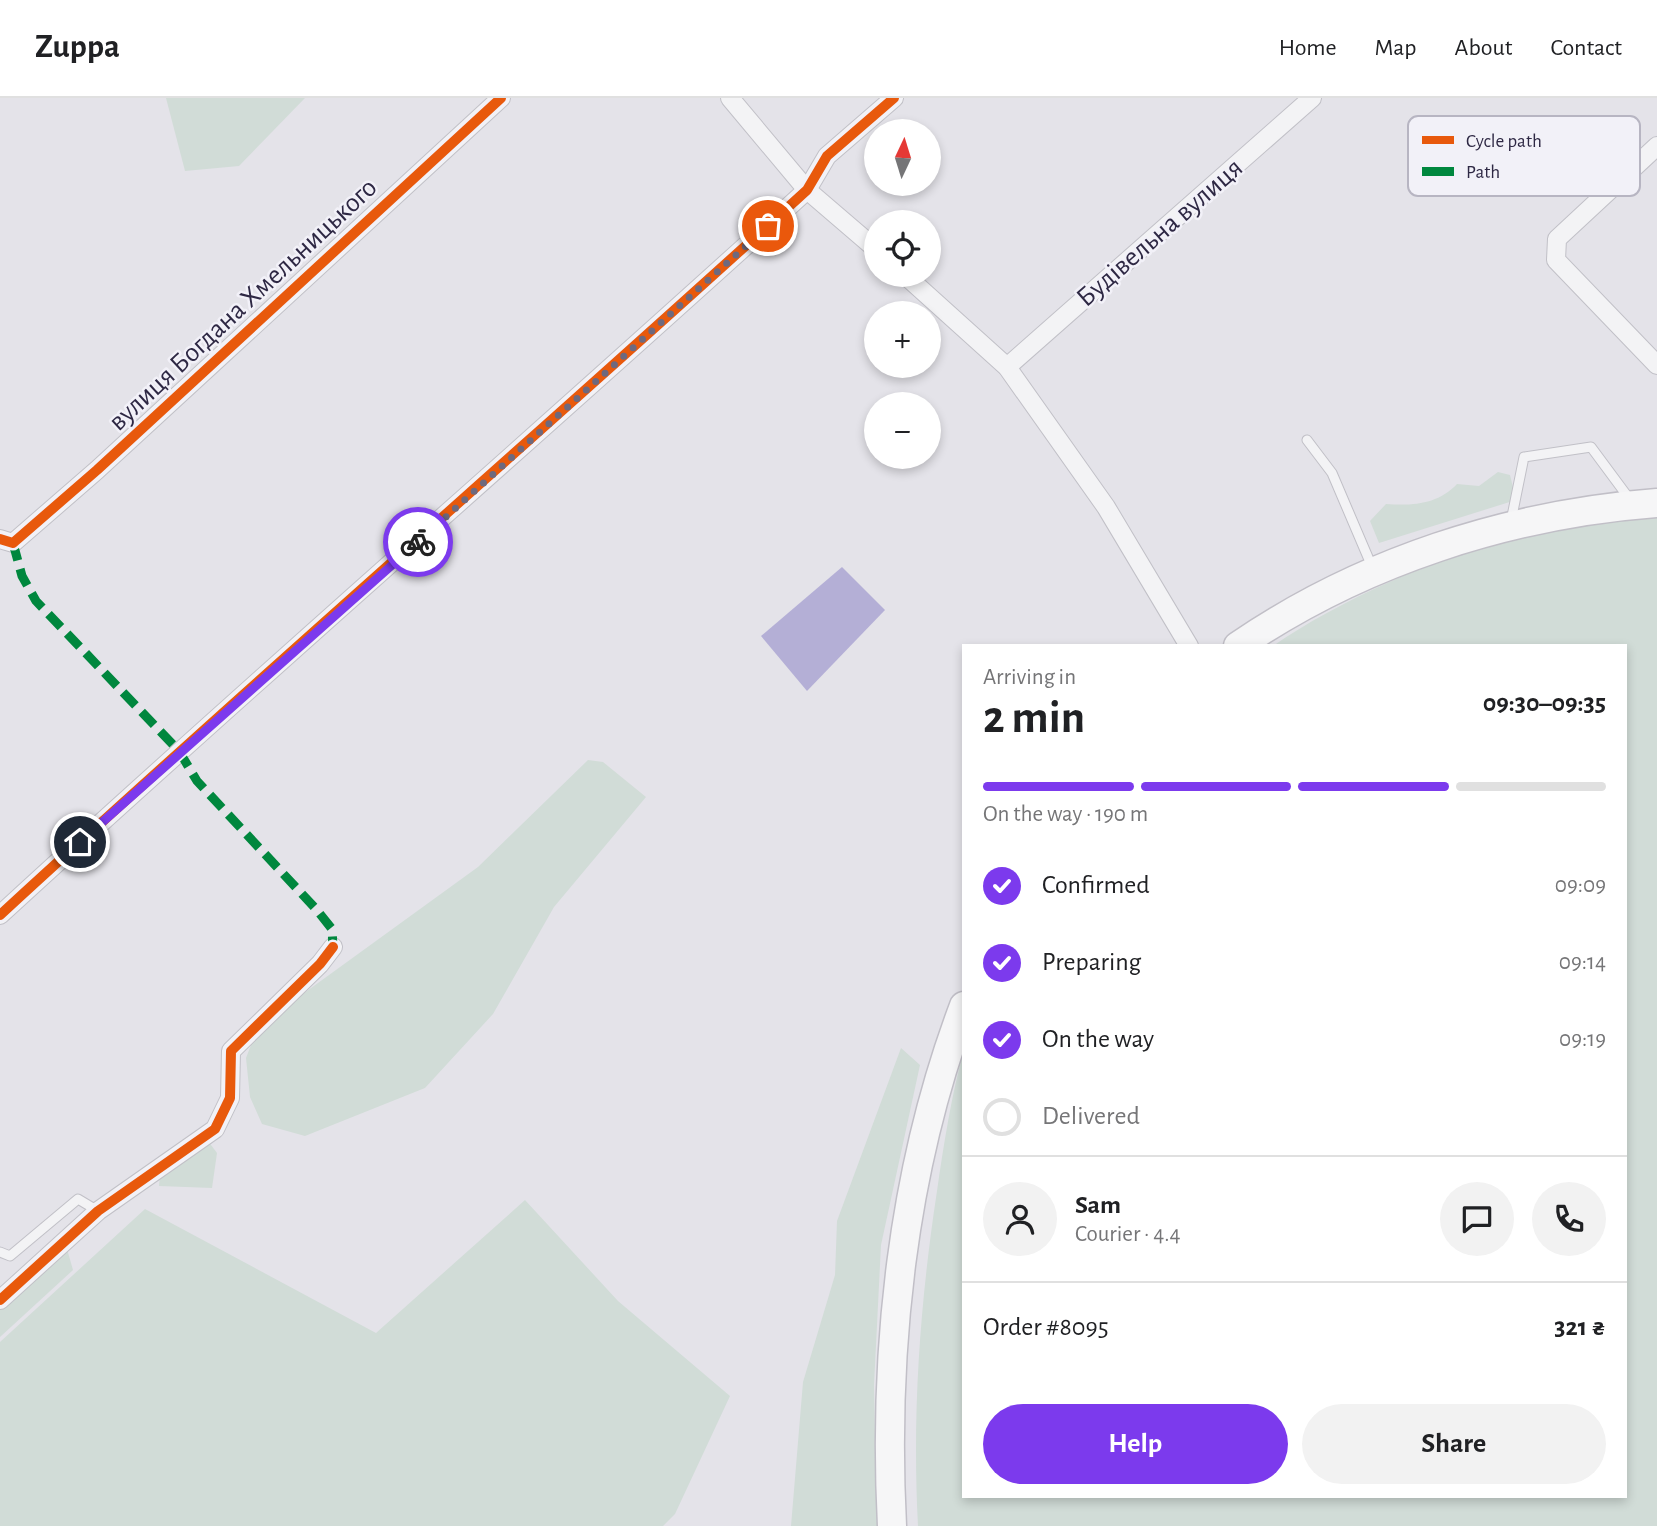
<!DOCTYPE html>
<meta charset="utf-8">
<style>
:root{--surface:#fff;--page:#f2f2f2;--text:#202124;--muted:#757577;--line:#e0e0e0;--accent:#7c3aed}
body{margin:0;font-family:"Alegreya Sans",sans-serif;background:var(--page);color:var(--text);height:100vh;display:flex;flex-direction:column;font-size:26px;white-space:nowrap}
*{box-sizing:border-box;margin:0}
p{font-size:23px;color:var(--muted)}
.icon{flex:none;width:38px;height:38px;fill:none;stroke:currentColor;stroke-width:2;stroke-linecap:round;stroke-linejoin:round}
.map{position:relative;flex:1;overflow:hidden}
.details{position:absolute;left:962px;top:546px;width:665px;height:854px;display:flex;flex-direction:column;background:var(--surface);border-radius:0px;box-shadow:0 4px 10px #0003}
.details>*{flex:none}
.needle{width:46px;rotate:4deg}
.fabs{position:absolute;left:864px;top:21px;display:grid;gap:14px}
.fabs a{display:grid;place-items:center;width:77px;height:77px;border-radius:50%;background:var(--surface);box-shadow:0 4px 10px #0003;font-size:35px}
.pin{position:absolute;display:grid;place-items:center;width:60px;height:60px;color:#fff;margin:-30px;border:4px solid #fff;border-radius:50%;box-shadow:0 2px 7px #0007}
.courier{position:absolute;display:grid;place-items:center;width:70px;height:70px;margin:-35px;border:5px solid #7c3aed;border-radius:50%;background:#fff;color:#222;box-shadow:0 2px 9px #0007}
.headline em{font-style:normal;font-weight:700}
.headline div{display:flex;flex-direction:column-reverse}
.headline{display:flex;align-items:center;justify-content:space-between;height:119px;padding:0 21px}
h1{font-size:46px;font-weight:700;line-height:52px}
.bar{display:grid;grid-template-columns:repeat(4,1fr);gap:10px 7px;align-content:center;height:84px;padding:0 21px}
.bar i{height:9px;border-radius:5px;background:var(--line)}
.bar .on{background:var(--accent)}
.bar p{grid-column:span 4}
.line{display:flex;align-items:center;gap:18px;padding:0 21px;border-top:2px solid var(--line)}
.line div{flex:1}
.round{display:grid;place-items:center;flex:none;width:74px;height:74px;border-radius:37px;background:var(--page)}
ol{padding:0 21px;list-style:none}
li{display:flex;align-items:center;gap:21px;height:77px}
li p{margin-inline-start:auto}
li .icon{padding:7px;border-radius:50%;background:var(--accent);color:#fff;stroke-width:4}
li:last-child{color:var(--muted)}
li i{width:38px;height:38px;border:4px solid var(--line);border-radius:50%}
.primary-button{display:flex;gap:14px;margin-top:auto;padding:14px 21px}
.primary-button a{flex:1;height:80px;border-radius:42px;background:var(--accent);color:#fff;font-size:28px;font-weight:700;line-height:80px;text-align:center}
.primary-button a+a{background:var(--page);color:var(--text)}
header{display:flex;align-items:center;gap:42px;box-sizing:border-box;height:98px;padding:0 35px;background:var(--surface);border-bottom:2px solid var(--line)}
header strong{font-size:33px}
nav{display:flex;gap:38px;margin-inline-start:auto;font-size:24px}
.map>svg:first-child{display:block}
</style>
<header>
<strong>Zuppa</strong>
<nav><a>Home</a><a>Map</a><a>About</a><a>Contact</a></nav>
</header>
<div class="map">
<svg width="1657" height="1428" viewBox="0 0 1657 1428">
<rect width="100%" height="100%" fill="#e4e3e9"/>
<g fill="#d1dcd7">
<path d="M166,0H305L239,68L185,73Z"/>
<path d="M1498,374L1510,377L1516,402L1379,445L1370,423L1386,406C1414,408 1438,406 1457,386L1479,388Z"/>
<path d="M1657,416V1428H918C912,1316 920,1204 937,1093C944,1045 951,999 964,952V1398H1626V548H1273C1338,503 1438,458 1515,440C1561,428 1610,424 1657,416Z"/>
<path d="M588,662L603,664L646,699L554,809L493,916L425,990L305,1038L262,1026L250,999L246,960L256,934L289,906L478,769Z"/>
<path d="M901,950L920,967L881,1147L874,1287L877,1428H791L803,1284L835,1177L837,1123Z"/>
<path d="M208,1043L217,1055L212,1090L159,1088L161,1064L177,1047Z"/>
<path d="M525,1102L618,1203L730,1298L675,1416L663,1428H0V1244L145,1111L376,1235Z"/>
<path d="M67,1151L73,1172L0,1239V1211Z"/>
</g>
<path fill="#b4afd6" d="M842,469L885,512L807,593L761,538Z"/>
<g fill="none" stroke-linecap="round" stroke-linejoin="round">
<defs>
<g id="service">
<path d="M1307,342L1332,375L1373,471"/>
<path d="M1511,423L1524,359L1591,349L1631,403"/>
<path d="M0,1154L10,1158L78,1101L98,1113"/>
</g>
<g id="minor">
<path d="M730,0L807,92L877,152"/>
<path d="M1657,48L1557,141L1556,162L1657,267"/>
<path d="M905,177L1007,269L1106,409L1189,548"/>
<path d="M1007,269L1312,0"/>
<path d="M0,441L13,445L97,372L501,0"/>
<path d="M0,817C266,572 540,336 807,92L827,58L894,0"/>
<path d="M0,1202L98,1113L215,1031L230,1000L231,953L320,866L333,849"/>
</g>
<g id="primary">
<path d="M1238,548C1361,464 1509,416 1657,405"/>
<path d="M892,1428C883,1254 902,1072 964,908"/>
</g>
</defs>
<use href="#service" stroke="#c1c0c7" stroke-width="11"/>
<use href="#minor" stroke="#c1c0c7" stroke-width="20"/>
<use href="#primary" stroke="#c1bfc7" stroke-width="31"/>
<use href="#service" stroke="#f3f3f5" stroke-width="9"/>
<use href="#minor" stroke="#f3f3f5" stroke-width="18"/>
<use href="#primary" stroke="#f6f6f7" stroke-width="28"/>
<path stroke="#00873e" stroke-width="9" stroke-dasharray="18 9" stroke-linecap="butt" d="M13,445L22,478L36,503L179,653L197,683L316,811L332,831L333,849"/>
<defs>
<g id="cycleway">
<path d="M0,441L13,445L97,372L501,0"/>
<path d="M0,817C266,572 540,336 807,92L827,58L894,0"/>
<path d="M0,1202L98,1113L215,1031L230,1000L231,953L320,866L333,849"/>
</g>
</defs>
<use href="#cycleway" stroke="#f2f1f8" stroke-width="15"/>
<use href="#cycleway" stroke="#e8590c" stroke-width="10"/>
</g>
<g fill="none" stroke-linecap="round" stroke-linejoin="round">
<path stroke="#6e697e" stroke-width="7" stroke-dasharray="0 12.6" d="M418,444L768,128"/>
<path stroke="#7c3aed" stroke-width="9" d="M80,744L418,444"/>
</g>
<g text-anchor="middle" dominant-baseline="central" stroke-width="5" stroke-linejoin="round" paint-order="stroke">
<g font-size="28" fill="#2e2844" stroke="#f2f1f8">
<text transform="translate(1160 135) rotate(-41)">Будівельна вулиця</text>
<text transform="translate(243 207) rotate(-43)">вулиця Богдана Хмельницького</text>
</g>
</g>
<rect x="1408" y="18" width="232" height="80" rx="10" fill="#f2f1f8" stroke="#b7b5c2" stroke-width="2"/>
<rect x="1422" y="38" width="32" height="8" fill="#e8590c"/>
<rect x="1422" y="69" width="32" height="9" fill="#00873e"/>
<g font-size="19" fill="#2e2844">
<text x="1466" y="49">Cycle path</text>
<text x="1466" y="80">Path</text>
</g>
</svg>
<div class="fabs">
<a><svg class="needle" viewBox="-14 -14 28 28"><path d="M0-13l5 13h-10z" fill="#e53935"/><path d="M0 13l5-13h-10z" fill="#757577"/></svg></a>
<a><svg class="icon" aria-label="locate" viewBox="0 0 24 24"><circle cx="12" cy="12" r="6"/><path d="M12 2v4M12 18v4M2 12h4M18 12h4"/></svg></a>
<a>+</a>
<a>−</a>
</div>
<div class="pin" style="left:768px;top:128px;background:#ea580c"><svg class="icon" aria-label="bag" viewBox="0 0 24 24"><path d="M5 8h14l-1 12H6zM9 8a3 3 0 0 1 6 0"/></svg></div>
<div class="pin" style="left:80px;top:744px;background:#1f2937"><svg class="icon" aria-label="home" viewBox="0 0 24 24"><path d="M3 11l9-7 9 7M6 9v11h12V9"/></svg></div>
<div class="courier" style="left:418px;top:444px"><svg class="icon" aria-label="bike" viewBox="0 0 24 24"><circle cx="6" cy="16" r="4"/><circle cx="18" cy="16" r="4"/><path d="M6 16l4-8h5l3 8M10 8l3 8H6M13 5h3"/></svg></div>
<section class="details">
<div class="headline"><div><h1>2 min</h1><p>Arriving in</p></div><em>09:30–09:35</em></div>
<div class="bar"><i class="on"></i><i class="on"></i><i class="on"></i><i></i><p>On the way · 190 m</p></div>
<ol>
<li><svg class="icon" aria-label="check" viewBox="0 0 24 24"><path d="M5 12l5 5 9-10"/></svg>Confirmed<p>09:09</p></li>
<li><svg class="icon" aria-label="check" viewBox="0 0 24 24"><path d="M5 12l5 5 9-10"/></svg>Preparing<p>09:14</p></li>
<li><svg class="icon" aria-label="check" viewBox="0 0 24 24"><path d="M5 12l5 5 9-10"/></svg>On the way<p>09:19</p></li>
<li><i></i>Delivered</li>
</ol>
<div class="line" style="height:126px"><a class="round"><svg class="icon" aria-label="person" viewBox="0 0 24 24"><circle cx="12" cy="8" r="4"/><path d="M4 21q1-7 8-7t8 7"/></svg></a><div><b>Sam</b><p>Courier · 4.4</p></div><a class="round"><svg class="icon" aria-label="chat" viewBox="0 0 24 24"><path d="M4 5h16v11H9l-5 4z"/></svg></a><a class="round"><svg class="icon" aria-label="phone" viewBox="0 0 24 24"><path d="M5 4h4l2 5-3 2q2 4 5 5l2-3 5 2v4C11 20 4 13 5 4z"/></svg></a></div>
<div class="line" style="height:91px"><div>Order #8095</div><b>321 ₴</b></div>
<div class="primary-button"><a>Help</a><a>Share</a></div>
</section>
</div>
